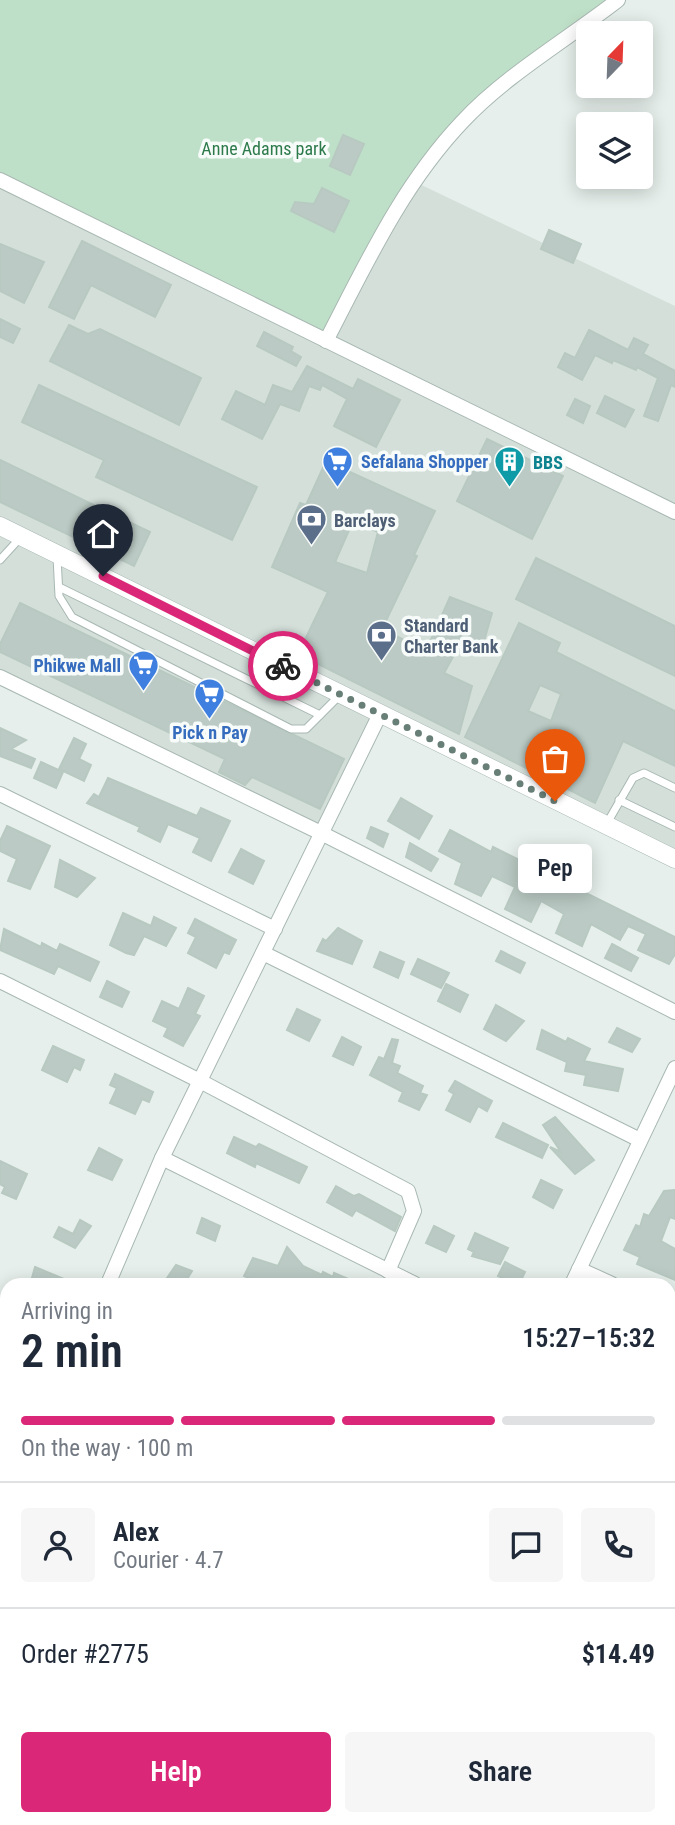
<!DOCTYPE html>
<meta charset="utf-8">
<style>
:root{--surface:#fff;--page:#f6f6f7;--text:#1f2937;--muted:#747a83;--line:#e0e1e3;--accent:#db2777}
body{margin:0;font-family:"Roboto Condensed",sans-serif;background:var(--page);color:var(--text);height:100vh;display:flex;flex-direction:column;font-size:26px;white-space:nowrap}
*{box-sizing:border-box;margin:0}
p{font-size:23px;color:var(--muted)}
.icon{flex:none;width:38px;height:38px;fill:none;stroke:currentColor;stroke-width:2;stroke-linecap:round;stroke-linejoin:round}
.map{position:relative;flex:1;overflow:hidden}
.panel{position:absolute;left:0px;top:1278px;width:676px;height:548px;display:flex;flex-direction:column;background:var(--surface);border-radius:21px 21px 0 0;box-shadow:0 4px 18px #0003}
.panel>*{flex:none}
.needle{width:46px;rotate:23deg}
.buttons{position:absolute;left:576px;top:21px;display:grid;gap:14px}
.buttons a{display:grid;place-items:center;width:77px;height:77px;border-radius:7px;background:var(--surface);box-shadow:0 4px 18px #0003;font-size:35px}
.pin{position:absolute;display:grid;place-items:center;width:60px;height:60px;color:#fff;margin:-72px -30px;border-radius:50% 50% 50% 0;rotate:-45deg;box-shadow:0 0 7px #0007}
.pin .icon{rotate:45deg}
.courier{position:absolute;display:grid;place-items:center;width:70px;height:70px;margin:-35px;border:5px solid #db2777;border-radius:50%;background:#fff;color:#222;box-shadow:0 2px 9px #0007}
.bubble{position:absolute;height:49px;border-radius:7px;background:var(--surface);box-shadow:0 4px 18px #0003;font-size:23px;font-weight:600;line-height:49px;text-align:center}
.overview em{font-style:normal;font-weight:600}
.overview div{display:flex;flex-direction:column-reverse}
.overview{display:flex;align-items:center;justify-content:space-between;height:119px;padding:0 21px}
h1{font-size:46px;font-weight:600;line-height:52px}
.bar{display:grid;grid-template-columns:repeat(4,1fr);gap:10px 7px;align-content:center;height:84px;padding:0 21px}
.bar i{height:9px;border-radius:5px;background:var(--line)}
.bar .on{background:var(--accent)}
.bar p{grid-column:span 4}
.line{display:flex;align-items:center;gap:18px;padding:0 21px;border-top:2px solid var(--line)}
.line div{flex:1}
.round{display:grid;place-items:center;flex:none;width:74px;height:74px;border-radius:7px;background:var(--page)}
.action{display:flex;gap:14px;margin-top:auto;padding:14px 21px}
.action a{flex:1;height:80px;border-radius:7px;background:var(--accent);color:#fff;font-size:28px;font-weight:600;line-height:80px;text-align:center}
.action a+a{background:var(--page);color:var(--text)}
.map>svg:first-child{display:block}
</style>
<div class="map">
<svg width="675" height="1825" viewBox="0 0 675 1825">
<rect width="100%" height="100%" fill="#e6efeb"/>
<path fill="#d4dfda" d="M0,180L413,181L675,306V859L380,715L321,833L0,677Z"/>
<path fill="#bfe0c8" d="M0,0H616L486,99L403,198L326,341L0,180Z"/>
<g fill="#bbcac4" stroke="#b8c9c2" stroke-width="2" fill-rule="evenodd">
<path d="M343,135L364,144L350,175L330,166Z"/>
<path d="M322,188L349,201L334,232L291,211L295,202L314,204Z"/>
<path d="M549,230L581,244L573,263L541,249Z"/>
<path d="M82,241L171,285L155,317L91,285L74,319L49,307Z"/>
<path d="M0,244L44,262L24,303L0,291Z"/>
<path d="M0,319L20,329L13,343L0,337Z"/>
<path d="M69,325L88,334L100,329L201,378L179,425L50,361Z"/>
<path d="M589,330L628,350L634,338L648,345L643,354L675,371V387L671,385L658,421L644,416L658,378L637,367L636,370L613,360L612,363L595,355L582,380L558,367L565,353L575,358Z"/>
<path d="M264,332L293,347L291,351L301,357L296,366L257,346Z"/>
<path d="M307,366L353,389L358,379L400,400L376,447L334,426L347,399L322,385L320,390L309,386L299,411L280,404L262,439L222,419L236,391L265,405L273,385L292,392Z"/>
<path d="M39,385L257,487L232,540L96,477L104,460L22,422Z"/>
<path d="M605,396L634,410L625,427L597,413Z"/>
<path d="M575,399L590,406L583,423L567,415Z"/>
<path d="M487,439L563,476L532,539L457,501Z"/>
<path d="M0,460L150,532L134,566L0,502Z"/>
<path d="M326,461L435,511L414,555L417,556L382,629L426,651L450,597L492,613L480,655L460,644L444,673L472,686L459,734L298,654L328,592L272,567L300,503L306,505ZM353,521L378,532L367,573L335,562Z"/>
<path d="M536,558L675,626V676L516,599Z"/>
<path d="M20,603L344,759L320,809L252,777L245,785L219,772L225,759L0,652V644Z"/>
<path d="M519,623L560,643L556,652L675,711V766L623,741L595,803L465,737ZM540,685L561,694L551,721L528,711Z"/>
<path d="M0,728L26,740L11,749L35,759L31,768L0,756Z"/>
<path d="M74,738L86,744L79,759L91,765L84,781L59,769Z"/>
<path d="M41,762L63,772L56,788L34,778Z"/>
<path d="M108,778L197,816L201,808L230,821L211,861L193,852L200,838L168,824L160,842L138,831L140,827L87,803L94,794L99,797Z"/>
<path d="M401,798L432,816L419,839L388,821Z"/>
<path d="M7,826L50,846L30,889L8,881L17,859L0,851V841Z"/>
<path d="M371,827L388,834L383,847L367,838Z"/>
<path d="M450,830L491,852L493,847L675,937V954L669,964L638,950L646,934L628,926L620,940L591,924L582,946L556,933L564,914L541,901L531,922L505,909L515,887L492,876L481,896L455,884L462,863L439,851Z"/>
<path d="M410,843L438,859L431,871L406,857Z"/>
<path d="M241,849L264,861L253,884L229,872Z"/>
<path d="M60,860L95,878L77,897L55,887Z"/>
<path d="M123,913L151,926L154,917L176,928L166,946L144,936L134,955L126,953L110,945Z"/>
<path d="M195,919L236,940L229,954L224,952L216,968L188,953L196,937L188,933Z"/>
<path d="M338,928L362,941L352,964L317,951L323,939L326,941Z"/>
<path d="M4,929L41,947L42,943L57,951L60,944L99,962L90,981L58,966L54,974L0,950Z"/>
<path d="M612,944L638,958L631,971L605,958Z"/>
<path d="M501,951L525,963L520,973L496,961Z"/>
<path d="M380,952L404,962L398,978L374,967Z"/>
<path d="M418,959L449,973L441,988L411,974Z"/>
<path d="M107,981L129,992L122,1007L100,997Z"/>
<path d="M446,984L468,995L460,1012L438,1001Z"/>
<path d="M188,988L204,996L195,1014L200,1016L183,1046L164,1036L168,1028L153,1021L162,1001L179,1009Z"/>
<path d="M496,1005L524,1021L506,1041L484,1029Z"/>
<path d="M297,1009L320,1020L309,1041L287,1030Z"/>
<path d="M617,1028L640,1039L632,1052L609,1042Z"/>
<path d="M542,1030L566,1042L568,1038L590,1049L584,1061L623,1069L618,1091L584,1085L586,1075L565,1071L567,1062L537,1049Z"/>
<path d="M342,1037L361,1047L353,1065L333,1056Z"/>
<path d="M392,1039L398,1040L392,1063L400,1066L397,1073L423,1086L420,1093L427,1095L419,1110L399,1101L403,1092L370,1075L379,1057L384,1059Z"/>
<path d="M53,1046L84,1060L80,1070L74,1067L67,1082L42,1070Z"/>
<path d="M115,1074L153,1092L149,1102L142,1099L135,1114L110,1103L117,1088L110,1085Z"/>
<path d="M455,1081L492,1101L487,1111L478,1106L470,1122L446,1110L454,1094L449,1091Z"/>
<path d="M555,1117L594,1160L575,1174L550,1147L561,1152L543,1125Z"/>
<path d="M503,1123L548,1145L542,1158L496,1137Z"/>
<path d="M234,1137L256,1147L259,1144L307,1167L299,1183L256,1163L255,1167L227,1153Z"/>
<path d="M99,1148L122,1160L112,1180L88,1170Z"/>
<path d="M0,1161L27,1174L16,1199L2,1193L5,1187L0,1184Z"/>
<path d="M541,1180L562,1190L553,1208L533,1197Z"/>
<path d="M336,1186L354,1196L359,1194L401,1217L395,1231L356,1210L352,1216L327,1202Z"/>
<path d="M675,1190V1219L670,1217L661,1241L675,1249V1280L637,1264L640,1257L624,1250L636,1225L640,1227L644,1214L649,1216L664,1191Z"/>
<path d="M202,1218L220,1226L215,1241L197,1233Z"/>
<path d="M80,1220L91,1226L75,1248L54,1237L59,1227L73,1234Z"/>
<path d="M434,1226L454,1236L446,1252L426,1243Z"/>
<path d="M475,1233L508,1248L500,1264L472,1256L474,1252L468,1249Z"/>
<path d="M287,1247L303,1266L322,1275L323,1272L333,1277L334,1273L360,1284H288L280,1281L278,1284H262L244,1276L253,1258L278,1266Z"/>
<path d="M505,1262L525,1272L519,1284H502L505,1279L498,1276Z"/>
<path d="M176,1265L192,1271L184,1284L167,1278Z"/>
<path d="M35,1267L76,1284H46L32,1278Z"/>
</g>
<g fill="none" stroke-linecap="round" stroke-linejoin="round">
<defs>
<g id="service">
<path d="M57,557L59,596L72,617L291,729H306L340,695"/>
<path d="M0,560L21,537"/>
<path d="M59,587L320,715"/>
<path d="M619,800L675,827"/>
<path d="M606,825L633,778L644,773L675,788"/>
</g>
<g id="minor">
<path d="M0,180L675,512"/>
<path d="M326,341C366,264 402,185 463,121C506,75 568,39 618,0"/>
<path d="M0,677L321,833L675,1012"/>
<path d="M0,794L275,929"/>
<path d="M263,953L640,1140"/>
<path d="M0,981L200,1081L408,1191L414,1211L388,1271"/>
<path d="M162,1158L415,1284"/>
<path d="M579,1269L612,1284"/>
<path d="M108,1284L162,1158L380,714"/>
<path d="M572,1284L675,1068"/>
<path d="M668,1311L675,1314"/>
<path d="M0,1357L7,1359"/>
<path d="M668,1561L675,1564"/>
<path d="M0,1653H7"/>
<path d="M668,1816L675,1820"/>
<path d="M306,1825L310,1818"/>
</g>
<path id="tertiary" d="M0,526L675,859"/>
</defs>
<use href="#service" stroke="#a8b8b2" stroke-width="9"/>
<use href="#minor" stroke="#a8b8b2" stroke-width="16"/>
<use href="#tertiary" stroke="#a8b8b2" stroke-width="19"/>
<use href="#service" stroke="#fff" stroke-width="7"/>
<use href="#minor" stroke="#fff" stroke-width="14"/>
<use href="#tertiary" stroke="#fff" stroke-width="18"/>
</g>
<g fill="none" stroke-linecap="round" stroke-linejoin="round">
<path stroke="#687f78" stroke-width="7" stroke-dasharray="0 12.6" d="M283,666L555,801"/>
<path stroke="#db2777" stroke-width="9" d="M103,576L283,666"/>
</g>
<defs>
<symbol id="supermarket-pin" viewBox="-11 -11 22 30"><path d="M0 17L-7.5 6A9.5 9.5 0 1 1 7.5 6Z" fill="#3f7fe0" stroke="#f7fbf9"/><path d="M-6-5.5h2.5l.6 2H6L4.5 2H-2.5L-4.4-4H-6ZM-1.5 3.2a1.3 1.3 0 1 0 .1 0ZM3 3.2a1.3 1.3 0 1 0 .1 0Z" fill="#fff"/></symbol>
<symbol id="building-pin" viewBox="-11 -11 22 30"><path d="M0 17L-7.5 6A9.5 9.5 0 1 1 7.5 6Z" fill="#0f9aa8" stroke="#f7fbf9"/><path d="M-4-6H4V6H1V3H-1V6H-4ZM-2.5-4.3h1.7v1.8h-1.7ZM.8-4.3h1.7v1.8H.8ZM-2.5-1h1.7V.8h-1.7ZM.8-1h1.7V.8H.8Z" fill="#fff"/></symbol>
<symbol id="bank-pin" viewBox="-11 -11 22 30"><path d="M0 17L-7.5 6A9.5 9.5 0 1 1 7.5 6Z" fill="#5c6f8a" stroke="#f7fbf9"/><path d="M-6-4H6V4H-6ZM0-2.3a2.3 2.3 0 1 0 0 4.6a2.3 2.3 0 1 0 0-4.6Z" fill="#fff"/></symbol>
</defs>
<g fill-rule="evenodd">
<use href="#supermarket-pin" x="320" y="444" width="35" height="47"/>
<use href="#building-pin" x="492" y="444" width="35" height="47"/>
<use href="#bank-pin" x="294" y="502" width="35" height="47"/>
<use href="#bank-pin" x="364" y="618" width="35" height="47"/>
<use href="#supermarket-pin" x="126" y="648" width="35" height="47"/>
<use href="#supermarket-pin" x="192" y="676" width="35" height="47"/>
</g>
<g text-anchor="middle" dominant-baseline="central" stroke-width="7" stroke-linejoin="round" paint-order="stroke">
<g font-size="18" fill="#2d7a4b" stroke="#f7fbf9">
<text x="264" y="148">Anne Adams park</text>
</g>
<g font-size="18" font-weight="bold" fill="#366cbe" stroke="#f7fbf9" text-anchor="start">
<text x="361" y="461">Sefalana Shopper</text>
<text x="121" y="665" text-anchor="end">Phikwe Mall</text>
<text x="210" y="732" text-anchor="middle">Pick n Pay</text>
</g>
<g font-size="18" font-weight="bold" fill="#0d838f" stroke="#f7fbf9" text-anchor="start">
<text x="533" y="462">BBS</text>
</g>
<g font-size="18" font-weight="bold" fill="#4e5e75" stroke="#f7fbf9" text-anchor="start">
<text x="334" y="520">Barclays</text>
<text x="404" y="625">Standard<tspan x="404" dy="21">Charter Bank</tspan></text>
</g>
</g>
</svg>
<div class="buttons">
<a><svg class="needle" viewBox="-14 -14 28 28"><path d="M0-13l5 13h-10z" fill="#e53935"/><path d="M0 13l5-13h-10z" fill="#747a83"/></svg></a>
<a><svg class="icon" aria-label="layers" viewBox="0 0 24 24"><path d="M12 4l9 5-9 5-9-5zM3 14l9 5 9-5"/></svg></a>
</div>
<div class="pin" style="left:555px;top:801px;background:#ea580c"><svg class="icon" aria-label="bag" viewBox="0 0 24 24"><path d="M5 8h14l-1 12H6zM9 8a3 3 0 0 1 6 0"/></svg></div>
<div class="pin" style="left:103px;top:576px;background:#1f2937"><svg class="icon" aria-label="home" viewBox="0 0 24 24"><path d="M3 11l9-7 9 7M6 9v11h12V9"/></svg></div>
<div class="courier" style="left:283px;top:666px"><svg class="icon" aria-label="bike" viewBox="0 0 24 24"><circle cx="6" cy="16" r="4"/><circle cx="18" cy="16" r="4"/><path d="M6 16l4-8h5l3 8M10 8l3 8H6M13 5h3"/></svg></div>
<div class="bubble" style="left:518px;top:844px;width:74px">Pep</div>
<section class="panel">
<div class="overview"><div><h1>2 min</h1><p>Arriving in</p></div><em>15:27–15:32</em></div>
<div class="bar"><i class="on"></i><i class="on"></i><i class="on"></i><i></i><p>On the way · 100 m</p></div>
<div class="line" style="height:126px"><a class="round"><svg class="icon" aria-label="person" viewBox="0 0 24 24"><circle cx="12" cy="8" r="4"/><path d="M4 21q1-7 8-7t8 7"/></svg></a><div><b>Alex</b><p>Courier · 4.7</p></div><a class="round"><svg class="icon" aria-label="chat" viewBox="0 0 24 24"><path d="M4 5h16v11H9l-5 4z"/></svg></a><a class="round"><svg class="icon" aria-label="phone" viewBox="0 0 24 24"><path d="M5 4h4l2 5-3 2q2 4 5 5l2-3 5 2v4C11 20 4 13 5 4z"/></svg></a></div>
<div class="line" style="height:91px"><div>Order #2775</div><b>$14.49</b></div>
<div class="action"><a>Help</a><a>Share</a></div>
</section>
</div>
